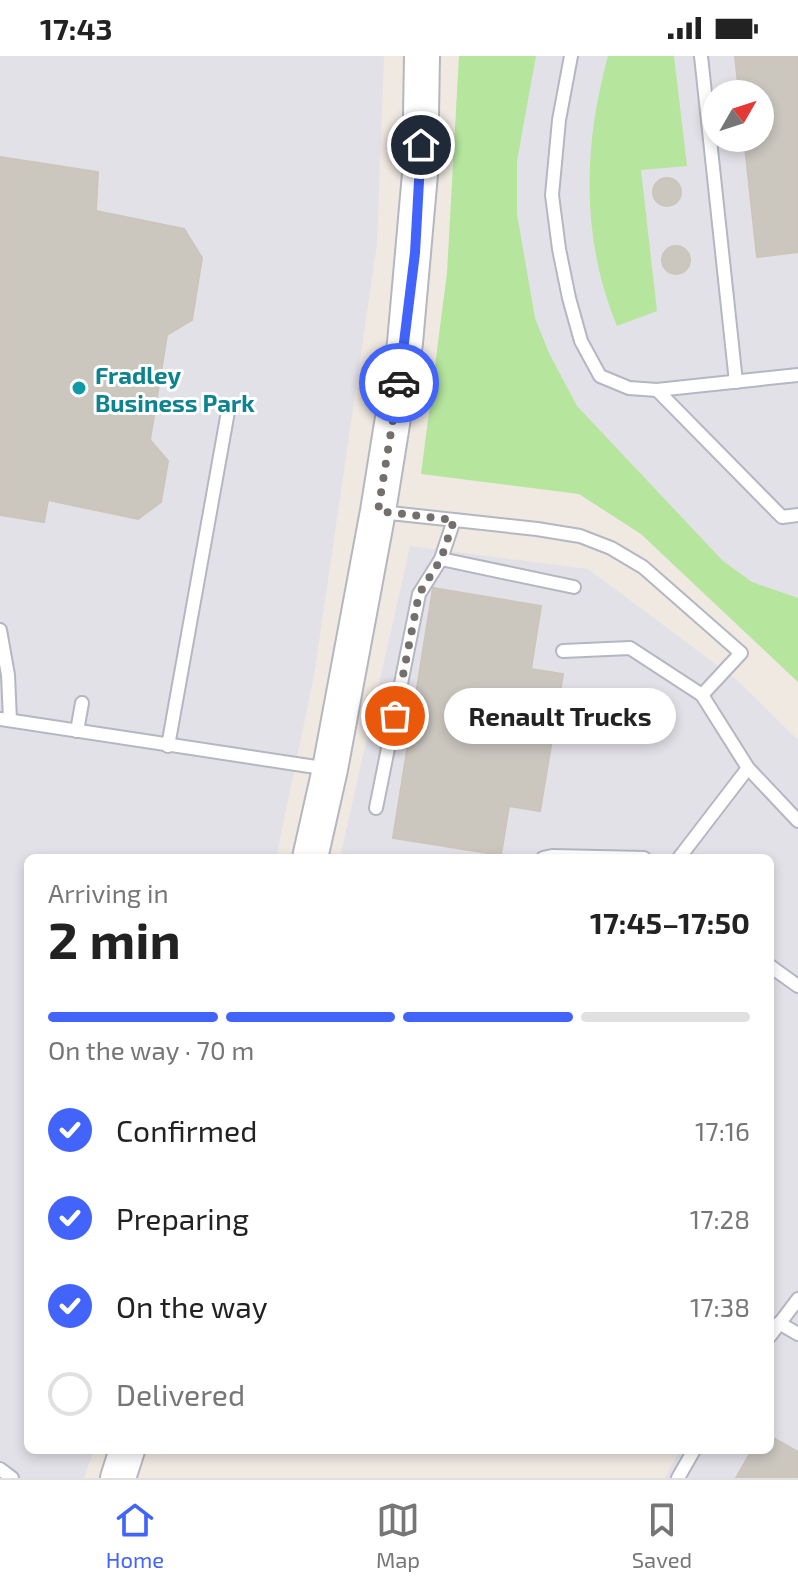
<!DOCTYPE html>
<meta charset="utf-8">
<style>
:root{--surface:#fff;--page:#f2f2f2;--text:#222;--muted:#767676;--line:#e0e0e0;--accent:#4264fb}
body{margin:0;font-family:"Exo 2",sans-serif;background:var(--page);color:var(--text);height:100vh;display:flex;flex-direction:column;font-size:30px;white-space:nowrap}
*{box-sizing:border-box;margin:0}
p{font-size:26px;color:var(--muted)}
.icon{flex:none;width:44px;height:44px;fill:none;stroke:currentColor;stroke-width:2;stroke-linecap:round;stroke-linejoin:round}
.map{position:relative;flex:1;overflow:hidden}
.drawer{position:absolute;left:24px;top:798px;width:750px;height:600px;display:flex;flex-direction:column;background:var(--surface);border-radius:12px;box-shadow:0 4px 12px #0003}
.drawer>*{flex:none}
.needle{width:52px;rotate:51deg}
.fabs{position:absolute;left:702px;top:24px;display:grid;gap:16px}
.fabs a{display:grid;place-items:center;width:72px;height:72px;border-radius:50%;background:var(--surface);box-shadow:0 4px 12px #0003;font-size:40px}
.pin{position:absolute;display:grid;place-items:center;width:68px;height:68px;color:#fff;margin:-34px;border:4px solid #fff;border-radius:50%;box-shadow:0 2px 8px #0007}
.courier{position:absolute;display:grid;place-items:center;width:80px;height:80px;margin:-40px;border:6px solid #4264fb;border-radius:50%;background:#fff;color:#222;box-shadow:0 2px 10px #0007}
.bubble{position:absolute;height:56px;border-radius:28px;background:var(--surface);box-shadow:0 4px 12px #0003;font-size:26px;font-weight:700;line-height:56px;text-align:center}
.overview em{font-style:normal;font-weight:700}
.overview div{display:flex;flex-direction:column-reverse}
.overview{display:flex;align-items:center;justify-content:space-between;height:136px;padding:0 24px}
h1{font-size:52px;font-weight:700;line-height:60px}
.bar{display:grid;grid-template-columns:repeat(4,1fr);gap:12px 8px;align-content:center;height:96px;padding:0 24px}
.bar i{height:10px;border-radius:6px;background:var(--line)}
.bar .active{background:var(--accent)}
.bar p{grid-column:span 4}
ol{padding:0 24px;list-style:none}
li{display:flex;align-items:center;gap:24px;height:88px}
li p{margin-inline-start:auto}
li .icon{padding:8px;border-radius:50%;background:var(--accent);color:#fff;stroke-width:4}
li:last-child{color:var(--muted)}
li i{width:44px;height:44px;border:4px solid var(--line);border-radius:50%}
.status{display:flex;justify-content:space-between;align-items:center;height:56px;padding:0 40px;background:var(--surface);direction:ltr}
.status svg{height:22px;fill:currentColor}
.menu{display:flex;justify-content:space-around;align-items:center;height:112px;border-top:2px solid var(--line);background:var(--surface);font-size:22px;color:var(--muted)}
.menu a{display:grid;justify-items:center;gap:4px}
.menu .active{color:var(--accent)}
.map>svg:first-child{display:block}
</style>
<div class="status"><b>17:43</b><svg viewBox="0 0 49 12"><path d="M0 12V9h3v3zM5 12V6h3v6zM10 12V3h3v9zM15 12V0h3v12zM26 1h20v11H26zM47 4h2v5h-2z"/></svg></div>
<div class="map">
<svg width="798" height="1422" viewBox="0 0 798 1422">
<rect width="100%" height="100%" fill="#efe9e1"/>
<g fill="#e3e1e8" fill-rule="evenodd">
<path d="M0,0H384L377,188L314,620L276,802H28V1394H94L84,1422H0Z"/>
<path d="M515,0H798V626L641,478L579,438L487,100ZM716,38H760V82H716Z"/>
<path d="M410,490L588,513L737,624L798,684V1422H665L680,1394H770V802H340Z"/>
</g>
<g fill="#b6e59e">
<path d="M459,0H536L517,105V158L535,262L549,297L577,350L723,505L752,526L798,542V626L641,478L579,438L421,418L447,217Z"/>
<path d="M608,0H674L687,110L641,114L657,255L617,270C581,183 583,91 608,0Z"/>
</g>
<g fill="#cbc7bf" stroke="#cbc5ba" stroke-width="2">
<path d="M735,0H798V196L757,201L744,82H760V38H739Z"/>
<path d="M0,101L98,116L96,155L184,173L202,202L192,264L167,279L150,384L168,405L161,446L138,463L48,444L44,466L0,459Z"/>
<circle cx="667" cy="136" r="14"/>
<circle cx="676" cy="204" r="14"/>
<path d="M433,532L541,550L531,613L563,618L540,755L509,750L501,799L393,782Z"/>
<path d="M770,1380L798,1396V1422H736L752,1394H770Z"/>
</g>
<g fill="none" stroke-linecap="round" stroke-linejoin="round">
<defs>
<g id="lane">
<path d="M571,0L559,64L552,139L559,193L569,242L581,285L600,320L629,332L657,334L798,319"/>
<path d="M701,0L736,326"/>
<path d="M657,334L782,461L798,459"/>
<path d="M381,456L537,473L580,480L611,492L643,511L741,597L702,639L630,592L563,595"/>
<path d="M441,503L574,531"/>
<path d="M0,574L8,619L10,664"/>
<path d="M702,639L748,712L798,765"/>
<path d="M0,663L329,713"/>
<path d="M77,675L82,647"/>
<path d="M168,690L229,350"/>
<path d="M376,752L419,538L441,503L454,464"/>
<path d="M543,802L552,800L644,802"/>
<path d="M679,802L748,712"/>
<path d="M770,910L798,930"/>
<path d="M779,1267L798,1278"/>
<path d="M770,1280L798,1243"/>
<path d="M0,1413L12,1422"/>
<path d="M678,1422L694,1394"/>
</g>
<g id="secondary">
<path d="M310,802L330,713L378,455L405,287L420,118L422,0"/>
<path d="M118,1422L127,1394"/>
</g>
</defs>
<use href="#lane" stroke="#b4b7c1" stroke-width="16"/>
<use href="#secondary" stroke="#b4b7c1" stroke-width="38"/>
<use href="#lane" stroke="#fff" stroke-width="12"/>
<use href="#secondary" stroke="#fff" stroke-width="34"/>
</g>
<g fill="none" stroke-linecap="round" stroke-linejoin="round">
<path stroke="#726f6d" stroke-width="8" stroke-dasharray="0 14.4" d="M395,660L419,538L441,503L454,464L378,455L399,327"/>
<path stroke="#4264fb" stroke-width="10" d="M399,327L415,197L421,89"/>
</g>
<circle fill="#0f9aa8" stroke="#fff" stroke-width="3" cx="79" cy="332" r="8"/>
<g text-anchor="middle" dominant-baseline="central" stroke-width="6" stroke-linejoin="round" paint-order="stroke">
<g font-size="24" font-weight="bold" fill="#0d838f" stroke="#fff" text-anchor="start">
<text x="95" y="318">Fradley<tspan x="95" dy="28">Business Park</tspan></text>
</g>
</g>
</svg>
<div class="fabs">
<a><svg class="needle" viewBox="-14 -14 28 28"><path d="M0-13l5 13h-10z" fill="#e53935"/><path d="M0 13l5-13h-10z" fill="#767676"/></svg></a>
</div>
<div class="pin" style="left:395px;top:660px;background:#ea580c"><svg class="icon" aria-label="bag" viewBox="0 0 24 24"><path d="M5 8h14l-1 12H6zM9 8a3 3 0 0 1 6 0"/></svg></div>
<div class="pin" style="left:421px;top:89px;background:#1f2937"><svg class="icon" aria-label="home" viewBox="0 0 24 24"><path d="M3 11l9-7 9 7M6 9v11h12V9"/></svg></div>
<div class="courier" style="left:399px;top:327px"><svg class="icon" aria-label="car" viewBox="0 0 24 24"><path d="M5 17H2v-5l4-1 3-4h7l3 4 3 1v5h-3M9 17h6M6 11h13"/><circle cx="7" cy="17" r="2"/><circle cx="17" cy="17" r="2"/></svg></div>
<div class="bubble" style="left:444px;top:632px;width:232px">Renault Trucks</div>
<section class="drawer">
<div class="overview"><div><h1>2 min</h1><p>Arriving in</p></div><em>17:45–17:50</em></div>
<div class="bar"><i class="active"></i><i class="active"></i><i class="active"></i><i></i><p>On the way · 70 m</p></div>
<ol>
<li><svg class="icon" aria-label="check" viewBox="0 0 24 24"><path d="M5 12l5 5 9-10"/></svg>Confirmed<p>17:16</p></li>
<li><svg class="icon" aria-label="check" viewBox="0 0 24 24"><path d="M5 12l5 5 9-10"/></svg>Preparing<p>17:28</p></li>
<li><svg class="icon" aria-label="check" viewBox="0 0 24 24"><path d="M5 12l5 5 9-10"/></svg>On the way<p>17:38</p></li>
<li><i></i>Delivered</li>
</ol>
</section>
</div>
<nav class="menu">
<a class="active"><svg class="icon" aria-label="home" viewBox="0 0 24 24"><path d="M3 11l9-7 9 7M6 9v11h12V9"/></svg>Home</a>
<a><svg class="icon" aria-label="map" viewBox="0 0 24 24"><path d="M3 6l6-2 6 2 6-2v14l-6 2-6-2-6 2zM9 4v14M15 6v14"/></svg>Map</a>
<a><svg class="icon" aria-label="saved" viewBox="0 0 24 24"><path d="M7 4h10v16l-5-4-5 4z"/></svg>Saved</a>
</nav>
